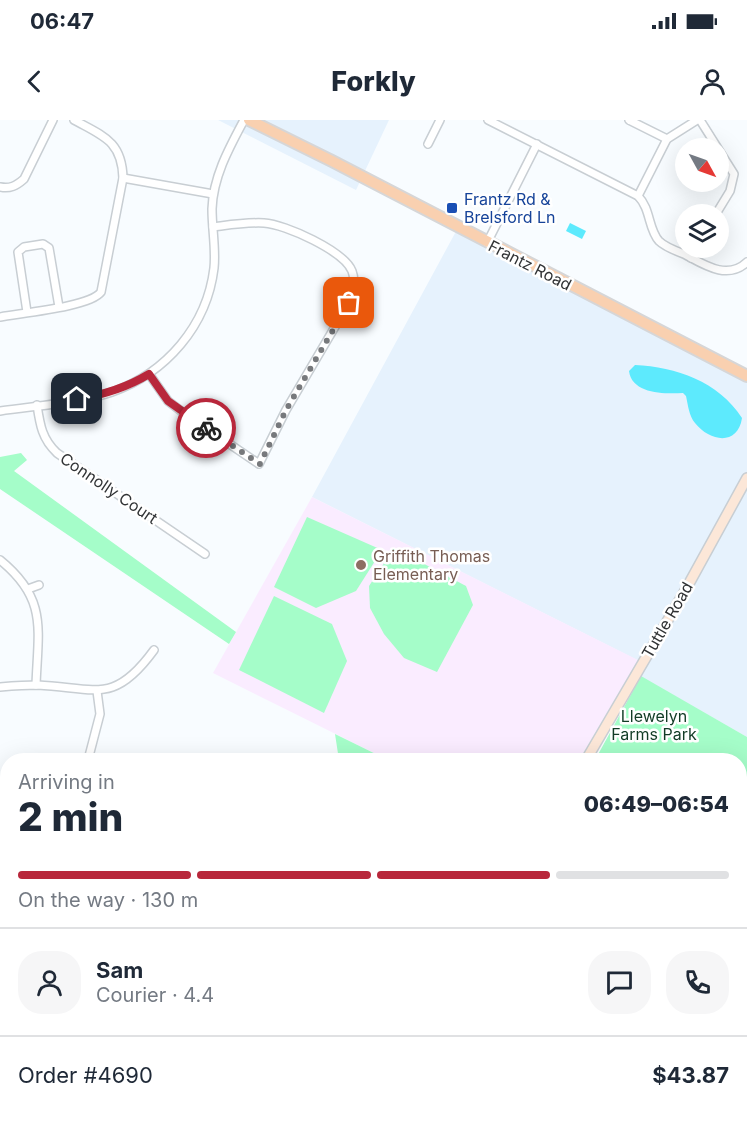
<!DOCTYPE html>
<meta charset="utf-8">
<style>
:root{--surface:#fff;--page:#f6f6f7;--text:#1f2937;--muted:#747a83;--line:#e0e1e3;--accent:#b8273b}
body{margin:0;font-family:Inter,sans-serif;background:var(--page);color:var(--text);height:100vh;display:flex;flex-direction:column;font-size:22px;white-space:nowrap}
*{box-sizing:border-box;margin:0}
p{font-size:20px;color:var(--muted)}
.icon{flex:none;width:33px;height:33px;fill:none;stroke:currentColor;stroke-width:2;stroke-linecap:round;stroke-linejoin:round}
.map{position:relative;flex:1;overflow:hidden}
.panel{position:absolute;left:0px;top:633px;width:747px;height:372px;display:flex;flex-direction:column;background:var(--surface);border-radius:24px 24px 0 0;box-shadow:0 6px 24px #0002}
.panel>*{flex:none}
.needle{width:39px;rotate:130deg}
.tools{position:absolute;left:675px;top:18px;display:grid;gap:12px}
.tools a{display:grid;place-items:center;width:54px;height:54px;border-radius:50%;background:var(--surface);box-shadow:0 6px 24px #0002;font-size:30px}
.pin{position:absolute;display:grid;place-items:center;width:51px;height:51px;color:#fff;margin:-26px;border-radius:12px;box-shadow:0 3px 9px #0006}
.courier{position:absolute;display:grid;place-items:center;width:60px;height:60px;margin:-30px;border:4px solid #b8273b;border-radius:50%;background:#fff;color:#222;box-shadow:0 2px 8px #0007}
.headline em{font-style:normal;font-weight:800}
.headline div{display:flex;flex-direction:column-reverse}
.headline{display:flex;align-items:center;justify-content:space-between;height:102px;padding:0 18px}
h1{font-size:39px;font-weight:800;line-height:45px}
.bar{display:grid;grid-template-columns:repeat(4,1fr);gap:9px 6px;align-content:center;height:72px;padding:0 18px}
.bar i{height:8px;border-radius:4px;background:var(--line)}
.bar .active{background:var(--accent)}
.bar p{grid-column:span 4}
.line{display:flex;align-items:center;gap:15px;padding:0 18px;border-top:2px solid var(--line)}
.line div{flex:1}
.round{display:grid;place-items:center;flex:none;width:63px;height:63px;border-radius:24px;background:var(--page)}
.status{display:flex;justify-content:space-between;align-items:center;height:42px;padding:0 30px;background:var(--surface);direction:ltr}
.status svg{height:16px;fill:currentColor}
header{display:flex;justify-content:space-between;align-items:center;height:78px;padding:0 18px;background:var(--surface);font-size:27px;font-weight:800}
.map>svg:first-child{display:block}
</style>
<div class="status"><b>06:47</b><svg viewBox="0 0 49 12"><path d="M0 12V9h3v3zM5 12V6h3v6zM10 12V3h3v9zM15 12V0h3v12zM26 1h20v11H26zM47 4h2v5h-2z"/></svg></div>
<header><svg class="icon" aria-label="back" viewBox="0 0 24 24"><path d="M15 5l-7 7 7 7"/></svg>Forkly<svg class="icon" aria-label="person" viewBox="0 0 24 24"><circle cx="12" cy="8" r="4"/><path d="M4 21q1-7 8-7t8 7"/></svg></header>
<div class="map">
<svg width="747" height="1005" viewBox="0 0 747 1005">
<rect width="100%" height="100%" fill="#f8fcff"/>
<g fill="#e6f2fd">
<path d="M218,0H389L356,70Z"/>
<path d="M460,104L747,253V617L631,551L637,540L312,377Z"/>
</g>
<path fill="#faecff" d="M312,377L638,540L579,640H388L213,553Z"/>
<g fill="#a5fdc9">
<path d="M21,333L27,340L14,351L236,512L229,524L0,369V337Z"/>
<path d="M307,397L382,430L356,471L316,488L274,467Z"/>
<path d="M394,428L466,466L473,485L437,552L404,538L384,514L370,488L369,466Z"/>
<path d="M274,476L332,504L347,541L324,593L239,550Z"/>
<path d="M641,556L747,617V783L740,782V640H595Z"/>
<path d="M335,614L388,640H339Z"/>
<path d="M112,998H127L137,1005H108Z"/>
<path d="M295,998H306L312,1001L314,998H365L360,1005H290Z"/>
</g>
<g fill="#5deafd">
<path d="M570,103L586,111L582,119L566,111Z"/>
<path d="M635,245C676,247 718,261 742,298C738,326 710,322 695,303C689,296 688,285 686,276L683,273C664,274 632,274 629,251Z"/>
</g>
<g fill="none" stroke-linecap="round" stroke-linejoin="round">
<defs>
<g id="street">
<path d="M488,0L638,76C651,89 648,109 659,121C665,127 676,131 684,134C703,144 727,161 747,142"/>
<path d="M629,0L667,19"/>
<path d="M700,0L734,54L730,71L716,94"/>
<path d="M428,24L440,0"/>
<path d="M123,58L213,74"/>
<path d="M0,67C10,69 16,66 24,59L53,0"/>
<path d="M638,76L667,19L697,0"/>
<path d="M487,123L537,24"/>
<path d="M691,138L697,128"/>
<path d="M27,192L18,132L24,127L43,124L49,128L59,187"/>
<path d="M0,197C21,193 90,187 101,172L123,58C122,21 103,16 74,0"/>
<path d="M149,254L168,281L181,291L259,344L286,290L349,183C352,173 356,161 352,151C344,131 285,104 264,103C247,102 229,105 213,107"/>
<path d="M37,285C40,305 42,319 57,333L205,434"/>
<path d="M0,291C33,286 81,283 112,272C166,253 207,206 214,148C216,129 212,109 212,89C213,57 229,28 244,0"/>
<path d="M0,440C48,479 38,509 36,565"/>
<path d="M28,469L39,465"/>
<path d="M0,567C12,566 25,565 38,565C96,568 114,585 154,530"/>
<path d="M88,640L100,594L97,571"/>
<path d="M0,724L8,730"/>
<path d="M740,839L747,842"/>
<path d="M100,1005L104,998"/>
<path d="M511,1005L515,998"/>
</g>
<g id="secondary">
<path d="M586,640L686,469L747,358"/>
<path d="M0,882L8,887"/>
<path d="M163,998L174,1005"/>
<path d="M379,1005L383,998"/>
</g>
<path id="primary" d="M249,0L332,41L747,256"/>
</defs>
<use href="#street" stroke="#c8ced3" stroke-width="10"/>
<use href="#secondary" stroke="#c8ced3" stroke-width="12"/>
<use href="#primary" stroke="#d6d6d7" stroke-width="14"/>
<use href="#street" stroke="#fff" stroke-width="7"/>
<use href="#secondary" stroke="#fce7d8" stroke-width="9"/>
<use href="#primary" stroke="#f9d0b0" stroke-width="10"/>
</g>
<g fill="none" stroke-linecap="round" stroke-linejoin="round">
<path stroke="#77797c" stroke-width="6" stroke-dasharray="0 10.8" d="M206,308L260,344L286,290L349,183"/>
<path stroke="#b8273b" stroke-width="8" d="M77,279C103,275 126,268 149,254L168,281L206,308"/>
</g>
<rect fill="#1a4fb4" stroke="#fff" stroke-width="2" x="446" y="82" width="12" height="12" rx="3"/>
<circle fill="#8d6e63" stroke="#fff" stroke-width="2" cx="361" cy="445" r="6"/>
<g text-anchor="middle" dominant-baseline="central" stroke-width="5" stroke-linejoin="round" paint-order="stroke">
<g font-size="16" fill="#164399" stroke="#fff" text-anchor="start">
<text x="464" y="79">Frantz Rd &amp;<tspan x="464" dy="18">Brelsford Ln</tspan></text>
</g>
<g font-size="16" fill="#313335" stroke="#fff">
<text transform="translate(530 145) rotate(27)">Frantz Road</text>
<text transform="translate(109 368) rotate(34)">Connolly Court</text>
<text transform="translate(667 500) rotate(-60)">Tuttle Road</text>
</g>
<g font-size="16" fill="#785e54" stroke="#fff" text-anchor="start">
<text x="373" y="436">Griffith Thomas<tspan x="373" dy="18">Elementary</tspan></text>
</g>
<g font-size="16" fill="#123c26" stroke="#fff">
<text x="654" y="596">Llewelyn<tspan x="654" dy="18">Farms Park</tspan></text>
</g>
</g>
</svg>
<div class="tools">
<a><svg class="needle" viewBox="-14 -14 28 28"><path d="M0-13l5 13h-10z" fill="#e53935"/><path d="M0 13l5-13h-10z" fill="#747a83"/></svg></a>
<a><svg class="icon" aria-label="layers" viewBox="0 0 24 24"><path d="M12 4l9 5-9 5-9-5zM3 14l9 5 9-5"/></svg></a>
</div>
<div class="pin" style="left:349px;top:183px;background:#ea580c"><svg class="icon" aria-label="bag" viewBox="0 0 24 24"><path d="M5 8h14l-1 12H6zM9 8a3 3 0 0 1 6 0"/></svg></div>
<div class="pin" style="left:77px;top:279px;background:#1f2937"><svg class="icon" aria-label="home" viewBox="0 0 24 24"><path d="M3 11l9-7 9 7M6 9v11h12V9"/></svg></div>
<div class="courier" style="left:206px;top:308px"><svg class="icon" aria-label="bike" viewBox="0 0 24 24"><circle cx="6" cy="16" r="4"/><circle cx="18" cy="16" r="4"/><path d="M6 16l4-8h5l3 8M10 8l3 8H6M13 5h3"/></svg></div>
<section class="panel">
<div class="headline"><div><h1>2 min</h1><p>Arriving in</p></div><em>06:49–06:54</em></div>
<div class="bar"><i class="active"></i><i class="active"></i><i class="active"></i><i></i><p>On the way · 130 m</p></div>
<div class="line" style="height:108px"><a class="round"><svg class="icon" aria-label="person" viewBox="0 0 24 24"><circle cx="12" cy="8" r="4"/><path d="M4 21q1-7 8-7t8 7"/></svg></a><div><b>Sam</b><p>Courier · 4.4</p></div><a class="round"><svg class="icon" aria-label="chat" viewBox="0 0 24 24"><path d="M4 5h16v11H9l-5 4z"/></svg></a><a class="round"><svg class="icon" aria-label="phone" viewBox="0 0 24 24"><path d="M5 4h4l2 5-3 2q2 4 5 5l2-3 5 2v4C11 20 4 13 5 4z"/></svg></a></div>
<div class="line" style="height:78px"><div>Order #4690</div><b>$43.87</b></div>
</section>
</div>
